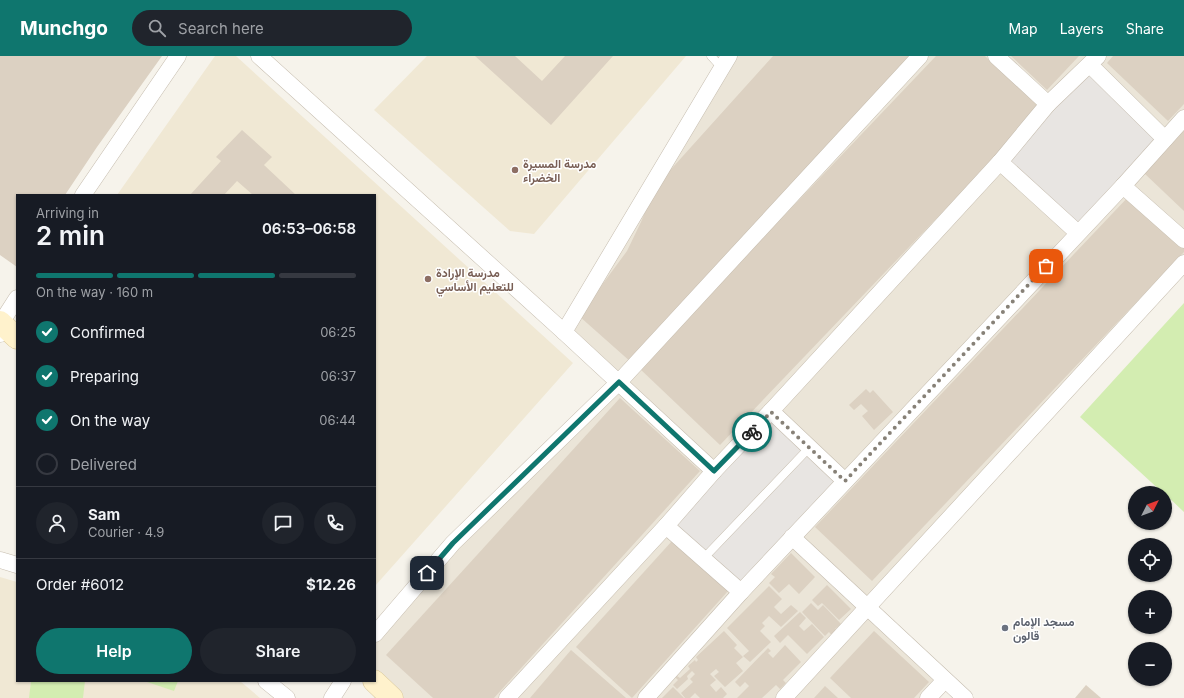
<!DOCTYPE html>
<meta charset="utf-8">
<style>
:root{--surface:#171b24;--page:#20242c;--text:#f1f3f6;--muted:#9ea1a6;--line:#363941;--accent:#0f766e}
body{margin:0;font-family:Inter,Vazirmatn,sans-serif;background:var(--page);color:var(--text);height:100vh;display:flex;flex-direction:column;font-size:15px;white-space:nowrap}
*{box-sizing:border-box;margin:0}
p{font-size:13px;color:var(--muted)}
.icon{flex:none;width:22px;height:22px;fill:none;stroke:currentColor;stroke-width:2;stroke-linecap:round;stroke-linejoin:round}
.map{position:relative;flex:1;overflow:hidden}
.side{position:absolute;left:16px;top:138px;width:360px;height:488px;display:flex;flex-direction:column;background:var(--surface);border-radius:0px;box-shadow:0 1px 3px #0004}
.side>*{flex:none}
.needle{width:26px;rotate:48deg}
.buttons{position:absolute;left:1128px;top:430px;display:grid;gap:8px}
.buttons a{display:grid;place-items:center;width:44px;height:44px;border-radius:50%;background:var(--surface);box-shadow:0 1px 3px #0004;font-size:20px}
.pin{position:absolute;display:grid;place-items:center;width:34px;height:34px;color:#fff;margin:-17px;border-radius:8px;box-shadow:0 2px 6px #0006}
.courier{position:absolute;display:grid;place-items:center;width:40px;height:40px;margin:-20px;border:3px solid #0f766e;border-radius:50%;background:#fff;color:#222;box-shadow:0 1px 5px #0007}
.head em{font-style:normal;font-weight:600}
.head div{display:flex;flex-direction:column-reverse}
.head{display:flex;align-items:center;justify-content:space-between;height:68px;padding:0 20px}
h1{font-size:26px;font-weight:600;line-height:30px}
.bar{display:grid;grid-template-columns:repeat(4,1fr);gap:6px 4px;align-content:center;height:48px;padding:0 20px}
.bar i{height:5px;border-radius:3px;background:var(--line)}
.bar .selected{background:var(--accent)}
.bar p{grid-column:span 4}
.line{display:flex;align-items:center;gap:10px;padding:0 20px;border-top:1px solid var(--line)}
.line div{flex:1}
.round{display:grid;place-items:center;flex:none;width:42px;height:42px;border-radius:21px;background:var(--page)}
ol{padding:0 20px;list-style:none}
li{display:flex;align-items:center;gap:12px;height:44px}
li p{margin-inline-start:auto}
li .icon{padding:4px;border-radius:50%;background:var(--accent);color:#fff;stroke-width:4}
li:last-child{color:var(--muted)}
li i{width:22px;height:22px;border:2px solid var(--line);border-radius:50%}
.button{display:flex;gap:8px;margin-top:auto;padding:8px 20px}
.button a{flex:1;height:46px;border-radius:24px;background:var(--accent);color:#fff;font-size:16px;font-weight:600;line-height:46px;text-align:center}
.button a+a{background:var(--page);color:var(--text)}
header{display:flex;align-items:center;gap:24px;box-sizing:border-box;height:56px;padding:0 20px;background:var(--accent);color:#fff}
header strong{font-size:19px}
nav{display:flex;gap:22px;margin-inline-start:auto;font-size:14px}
.search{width:280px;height:36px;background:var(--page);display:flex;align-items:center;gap:10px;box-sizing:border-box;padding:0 14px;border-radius:22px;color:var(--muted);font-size:15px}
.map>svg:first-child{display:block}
</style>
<header>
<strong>Munchgo</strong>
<div class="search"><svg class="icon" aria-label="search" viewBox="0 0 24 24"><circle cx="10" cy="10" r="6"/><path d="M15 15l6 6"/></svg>Search here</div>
<nav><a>Map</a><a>Layers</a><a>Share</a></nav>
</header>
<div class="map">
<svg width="1184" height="642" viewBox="0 0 1184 642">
<rect width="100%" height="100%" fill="#f6f3eb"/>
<path fill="#ebe5d8" d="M728,0H1094L1086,13L1098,0H1184V207L867,551L945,624L928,642H374L379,632L375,625V582L456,489L615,331L560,279Z"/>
<g fill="#f0e8d4">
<path d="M215,0H236L573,307L375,530V139H117Z"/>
<path d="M427,0H686L534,178L510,175L374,54Z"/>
<path d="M0,521L17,526V625H240L260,642H0Z"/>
</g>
<g fill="#d3edb1">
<path d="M1184,247V456L1165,438V437H1163L1080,361Z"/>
<path d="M31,625H85L83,642H29Z"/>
<path d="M144,625H178L174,635Z"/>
</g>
<g fill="#e8e5e2">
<path d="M1091,14L1165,83L1081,172L1007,102Z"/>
<path d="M771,355L844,425L741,536L666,470Z"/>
</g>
<g fill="#dcd1c2">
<path d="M0,0H162L97,91L65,139H17V211L0,199Z"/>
<path d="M475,0H515L542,25L565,0H613L551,69Z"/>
<path d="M773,0H909L632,307L579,260L627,195L641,166L655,131Z"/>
<path d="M936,0H985L1041,53L720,389L639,312Z"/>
<path d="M1011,0H1079L1047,34Z"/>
<path d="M1113,0H1184V48L1168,65L1107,7Z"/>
<path d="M242,74L272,101L264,109L296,139H253L237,125L224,139H190L221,105L216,101Z"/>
<path d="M1184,74V155L1144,117Z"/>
<path d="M1130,139L1184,190V196L872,525L815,471Z"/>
<path d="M866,333L870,337L873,334L893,356L874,374L862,360L868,355L861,348L854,354L849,349Z"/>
<path d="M620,342L700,415L494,642H433L386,599Z"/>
<path d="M672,485L728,535L632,642L576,591Z"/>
<path d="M791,497L815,521L799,538L789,528L779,537L769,527L775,521L771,518Z"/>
<path d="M827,529L851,553L839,564L822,547L818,550L812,544Z"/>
<path d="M769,530L782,543L774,551L781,558L791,549L798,555L781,571L769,560L762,567L765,570L760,575L771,586L750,606L743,600L749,595L727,572Z"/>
<path d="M811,547L818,554L823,549L841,568L835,573L838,576L833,581L829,576L825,580L802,556Z"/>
<path d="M800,556L806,562L799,570L804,575L812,568L824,581L807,598L788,579L780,587L774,580Z"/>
<path d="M724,575L737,589L734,592L743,601L736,607L743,615L725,631L714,620L719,616L716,613L710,618L716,624L710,629L716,636L721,631L727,638L723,642H700L695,637L690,642H685L681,637L693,626L690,623L695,618L692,615L687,620L688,623L677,633L673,629L678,624L675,621L677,620L680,622L690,613L688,610L695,604L696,606L698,604L696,601Z"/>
<path d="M874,575L929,626L914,642H851L830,622Z"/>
<path d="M785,589L801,606L783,624L786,627L780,633L776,629L762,642H737L749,630L745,626L740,631L735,626L768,592L771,595L768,597L773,602Z"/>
<path d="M571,594L626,642H530Z"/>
<path d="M1086,629L1101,642H1075Z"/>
<path d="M825,630L838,642H814Z"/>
<path d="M673,631L684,642H662Z"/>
</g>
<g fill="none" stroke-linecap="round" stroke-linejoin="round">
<defs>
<g id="lane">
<path d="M711,0L722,12"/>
<path d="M703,503L809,392"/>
</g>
<g id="street">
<path d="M259,0L564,276L714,415"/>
<path d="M996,0L1048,48"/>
<path d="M1090,9L1165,83"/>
<path d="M1000,106L1078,177"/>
<path d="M1123,130L1184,184"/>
<path d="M83,139L178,0"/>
<path d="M564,276L729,0"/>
<path d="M0,278L1,267L17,242"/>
<path d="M771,355L845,425"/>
<path d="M666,470L741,536"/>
<path d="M792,481L965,642"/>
<path d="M0,504L17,509"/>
<path d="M375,578L453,487L619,326L920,0"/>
<path d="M266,625L287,642"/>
<path d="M332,642L343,625"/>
<path d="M507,642L666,470L714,415L771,355L1000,106L1048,48L1098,0"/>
<path d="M646,642L741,536L1123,130L1184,62"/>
<path d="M784,642L1184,207"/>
<path d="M928,642L945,624"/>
</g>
<g id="secondary">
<path d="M0,266L17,282"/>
<path d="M374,625L392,642"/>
</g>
</defs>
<use href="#lane" stroke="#c6bdaf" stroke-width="9"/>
<use href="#street" stroke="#c6bdaf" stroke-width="17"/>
<use href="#secondary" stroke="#d9c798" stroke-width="23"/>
<use href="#lane" stroke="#fff" stroke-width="8"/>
<use href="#street" stroke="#fff" stroke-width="16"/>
<use href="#secondary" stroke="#fff2cc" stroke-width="22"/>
</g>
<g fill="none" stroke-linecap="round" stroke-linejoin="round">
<path stroke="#878177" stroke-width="4" stroke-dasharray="0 7.2" d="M752,376L771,356L845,425L1046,210"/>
<path stroke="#0f766e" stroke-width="5" d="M427,517L453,487L619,326L714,415L752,376"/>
</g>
<g fill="#8d6e63" stroke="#fff" stroke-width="1.5">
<circle cx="515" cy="114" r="4"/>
<circle cx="428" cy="223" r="4"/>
</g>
<circle fill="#6b7280" stroke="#fff" stroke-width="1.5" cx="1005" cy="572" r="4"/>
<g text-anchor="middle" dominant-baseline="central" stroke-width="3" stroke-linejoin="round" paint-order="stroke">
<g font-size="12" font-weight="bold" fill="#785e54" stroke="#fff" text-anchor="start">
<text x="523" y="107">مدرسة المسيرة<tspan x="523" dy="14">الخضراء</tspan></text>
<text x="436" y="216">مدرسة الإرادة<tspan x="436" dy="14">للتعليم الأساسي</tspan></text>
</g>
<g font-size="12" font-weight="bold" fill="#5b616d" stroke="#fff" text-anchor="start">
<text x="1013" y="565">مسجد الإمام<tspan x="1013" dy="14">قالون</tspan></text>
</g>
</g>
</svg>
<div class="buttons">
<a><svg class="needle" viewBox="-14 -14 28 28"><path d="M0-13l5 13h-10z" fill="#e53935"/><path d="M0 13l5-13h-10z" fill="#9ea1a6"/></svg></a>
<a><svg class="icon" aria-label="locate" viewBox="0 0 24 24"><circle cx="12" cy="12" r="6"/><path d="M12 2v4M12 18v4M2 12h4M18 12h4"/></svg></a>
<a>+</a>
<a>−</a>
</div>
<div class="pin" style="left:1046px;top:210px;background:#ea580c"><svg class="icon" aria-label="bag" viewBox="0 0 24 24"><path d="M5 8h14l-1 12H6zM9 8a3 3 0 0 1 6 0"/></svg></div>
<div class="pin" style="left:427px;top:517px;background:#1f2937"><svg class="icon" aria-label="home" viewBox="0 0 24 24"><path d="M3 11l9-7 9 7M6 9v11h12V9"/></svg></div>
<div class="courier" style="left:752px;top:376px"><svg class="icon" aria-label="bike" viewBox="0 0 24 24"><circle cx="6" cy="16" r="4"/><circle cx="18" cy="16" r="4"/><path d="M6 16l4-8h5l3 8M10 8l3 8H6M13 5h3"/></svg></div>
<section class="side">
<div class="head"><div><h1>2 min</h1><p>Arriving in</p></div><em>06:53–06:58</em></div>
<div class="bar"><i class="selected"></i><i class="selected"></i><i class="selected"></i><i></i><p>On the way · 160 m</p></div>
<ol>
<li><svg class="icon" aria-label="check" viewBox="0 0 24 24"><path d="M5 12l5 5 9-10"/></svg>Confirmed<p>06:25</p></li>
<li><svg class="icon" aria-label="check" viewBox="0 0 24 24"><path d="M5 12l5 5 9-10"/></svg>Preparing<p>06:37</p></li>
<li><svg class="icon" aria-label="check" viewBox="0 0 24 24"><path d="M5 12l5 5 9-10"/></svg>On the way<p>06:44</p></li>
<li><i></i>Delivered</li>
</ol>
<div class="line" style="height:72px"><a class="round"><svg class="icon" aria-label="person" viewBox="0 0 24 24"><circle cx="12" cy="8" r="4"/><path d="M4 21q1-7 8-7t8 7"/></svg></a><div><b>Sam</b><p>Courier · 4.9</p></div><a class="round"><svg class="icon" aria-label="chat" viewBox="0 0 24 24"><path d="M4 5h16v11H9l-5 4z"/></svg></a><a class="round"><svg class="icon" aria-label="phone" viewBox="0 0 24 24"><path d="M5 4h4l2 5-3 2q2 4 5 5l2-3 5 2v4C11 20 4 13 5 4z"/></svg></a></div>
<div class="line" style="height:52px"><div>Order #6012</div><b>$12.26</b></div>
<div class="button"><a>Help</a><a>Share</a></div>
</section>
</div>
